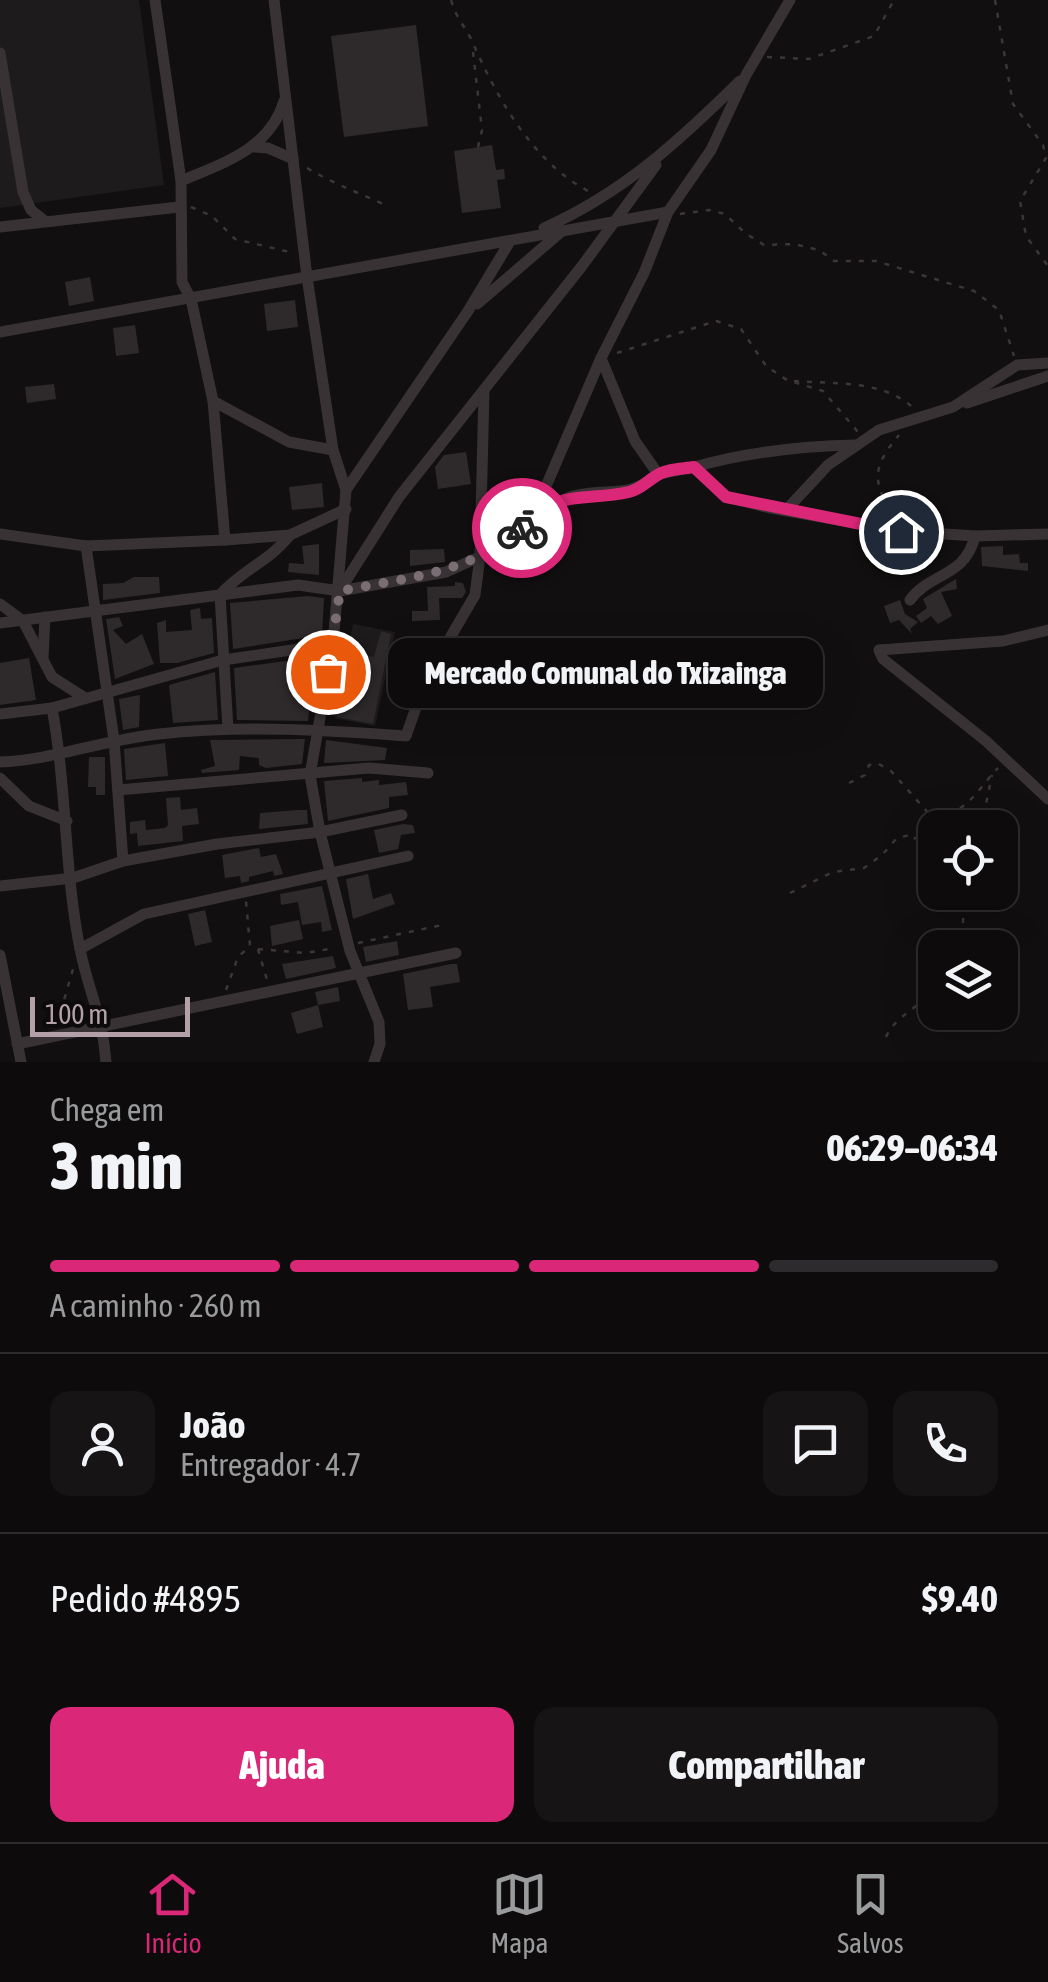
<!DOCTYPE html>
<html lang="pt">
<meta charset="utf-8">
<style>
:root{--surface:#0d0b0c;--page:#161415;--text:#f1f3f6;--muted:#9a9b9d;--line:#2d2b2d;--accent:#db2777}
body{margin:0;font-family:"Asap Condensed",sans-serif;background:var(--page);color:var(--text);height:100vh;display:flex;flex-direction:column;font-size:38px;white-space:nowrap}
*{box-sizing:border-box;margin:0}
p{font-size:32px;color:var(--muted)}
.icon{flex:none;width:55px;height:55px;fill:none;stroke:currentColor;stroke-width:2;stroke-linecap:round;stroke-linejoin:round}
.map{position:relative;height:1062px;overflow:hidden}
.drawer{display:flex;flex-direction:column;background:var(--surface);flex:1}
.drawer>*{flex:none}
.tools{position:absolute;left:918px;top:810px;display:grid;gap:20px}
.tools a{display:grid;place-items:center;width:100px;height:100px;border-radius:20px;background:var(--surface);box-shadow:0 10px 40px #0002,0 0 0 2px var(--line);font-size:50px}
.scale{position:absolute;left:30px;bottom:25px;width:160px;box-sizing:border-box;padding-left:10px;border:5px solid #b3a0a8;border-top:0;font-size:28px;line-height:35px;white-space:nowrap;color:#b3a0a8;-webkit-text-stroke:8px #0c0a0b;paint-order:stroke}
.pin{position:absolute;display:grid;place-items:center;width:85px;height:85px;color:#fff;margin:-42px;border:5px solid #fff;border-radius:50%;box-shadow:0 2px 10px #0007}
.courier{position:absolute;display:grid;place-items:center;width:100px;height:100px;margin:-50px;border:8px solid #db2777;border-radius:50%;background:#fff;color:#222;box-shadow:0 2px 12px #0007}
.bubble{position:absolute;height:70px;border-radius:20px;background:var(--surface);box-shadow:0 10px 40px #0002,0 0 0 2px var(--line);font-size:32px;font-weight:800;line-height:70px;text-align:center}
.overview em{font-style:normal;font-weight:800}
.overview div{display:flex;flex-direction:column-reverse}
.overview{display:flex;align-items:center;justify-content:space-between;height:170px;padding:0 50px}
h1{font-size:65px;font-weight:800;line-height:75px}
.bar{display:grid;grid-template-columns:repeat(4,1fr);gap:15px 10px;align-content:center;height:120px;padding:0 50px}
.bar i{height:12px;border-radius:8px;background:var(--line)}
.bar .on{background:var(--accent)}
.bar p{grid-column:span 4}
.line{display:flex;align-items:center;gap:25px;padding:0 50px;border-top:2px solid var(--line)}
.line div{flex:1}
.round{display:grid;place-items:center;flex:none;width:105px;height:105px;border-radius:20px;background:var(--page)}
.action{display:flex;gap:20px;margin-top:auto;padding:20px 50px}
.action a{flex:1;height:115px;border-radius:20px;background:var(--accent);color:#fff;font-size:40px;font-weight:800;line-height:115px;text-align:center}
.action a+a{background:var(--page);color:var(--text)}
.menu{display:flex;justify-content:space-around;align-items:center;height:140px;border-top:2px solid var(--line);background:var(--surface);font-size:28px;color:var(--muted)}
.menu a{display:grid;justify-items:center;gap:5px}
.menu .on{color:var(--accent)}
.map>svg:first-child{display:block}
</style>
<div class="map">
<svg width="1048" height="1062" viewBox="0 0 1048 1062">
<rect width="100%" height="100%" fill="#110f10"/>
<g fill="#1e1b1c">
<path d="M0,0H139L164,185L0,208Z"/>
<path d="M353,624L395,632L375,726L334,718Z"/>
</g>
<g fill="#2e2a2b">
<path d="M416,25L428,126L344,137L331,36Z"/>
<path d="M492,145L496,170L504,169L505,179L497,180L501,208L462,213L454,151Z"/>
<path d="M90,277L94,301L69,306L65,282Z"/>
<path d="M295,300L298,327L267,331L264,304Z"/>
<path d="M135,325L139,353L116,356L113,328Z"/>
<path d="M54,384L56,399L27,403L25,387Z"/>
<path d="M466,452L471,484L438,489L435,467L444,455Z"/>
<path d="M322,483L324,507L292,510L289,487Z"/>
<path d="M319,544V575L288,572L289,563L304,564L302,546Z"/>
<path d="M1003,546V555L1019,554L1020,563H1028V571L982,566L981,547Z"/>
<path d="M444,549L445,562L410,566V550Z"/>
<path d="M134,577H159L160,593L103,600V584L123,583Z"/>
<path d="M956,579L957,589L941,592L952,616L938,624L931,616L921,623L916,616L927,608L923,599Z"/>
<path d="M455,582L463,583L466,592L462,598H439L440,620L412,621V611H428L427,587L455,586Z"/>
<path d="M308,596L324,598L322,635L233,649L230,603Z"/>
<path d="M900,600L905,614L918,622L910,629L912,634L899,620L890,623L884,606Z"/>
<path d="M200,608L201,619L212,618L214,653L177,663H160L157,623L166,620V632L192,630L190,610Z"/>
<path d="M119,617L123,626L113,630L126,644L142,634L154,664L115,679L106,619Z"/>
<path d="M381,631L391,634L373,724L337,717L349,652L374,657Z"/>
<path d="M464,650L481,653L479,688L451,685L452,676L460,677Z"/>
<path d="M316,657L308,721L237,720L234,668Z"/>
<path d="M29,658L36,700L0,705V663Z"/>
<path d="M215,672L218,720L173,723L169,685Z"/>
<path d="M140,695L139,727L123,730L119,699Z"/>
<path d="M305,739L302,764L266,768L259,765V758L240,756L239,770L202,773L201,770L215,766L210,740Z"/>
<path d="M326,740L387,748L385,760L324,763Z"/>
<path d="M165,743L168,776L126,780L124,749Z"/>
<path d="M89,757H105V795H96V787H88Z"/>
<path d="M362,778V782L379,780V785L406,782L408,795L389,797V808L328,821L324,781Z"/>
<path d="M180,797L181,810L197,808L199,824L182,826L183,841L138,846L137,833L130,834V822L145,820L146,830L165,828L168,825L166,798Z"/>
<path d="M298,810H307L308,824L259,829L260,813Z"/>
<path d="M403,824L413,825L415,833L401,835L398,849L379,853L374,830Z"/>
<path d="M259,848L261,857L276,854L283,874L274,876L273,871L249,877V881L241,883L240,876L225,878L222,855Z"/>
<path d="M368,874L373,899L391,893L395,904L353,919L346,879Z"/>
<path d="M322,886L332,930L322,932L321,922L302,925L298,902L281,905L280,894Z"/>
<path d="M205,910L212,942L195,946L188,914Z"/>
<path d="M299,920L303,939L272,946L270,926Z"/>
<path d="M397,941L399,955L366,962L363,947Z"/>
<path d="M333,956L336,968L286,979L282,964Z"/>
<path d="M451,964H457L460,982L430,987L433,1007L408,1010L403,974Z"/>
<path d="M338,987L340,1001L318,1005L323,1027L297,1034L291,1013L318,1005L315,992Z"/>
</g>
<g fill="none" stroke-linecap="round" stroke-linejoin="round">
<g stroke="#3d3639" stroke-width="2.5" stroke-dasharray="5 8" stroke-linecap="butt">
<path d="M451,0C457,20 465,26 472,41C497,98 533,163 590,192"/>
<path d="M995,0L1013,104L1043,145L1046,158L1020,201L1026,236L1048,266"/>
<path d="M473,52L482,130L478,147"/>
<path d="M767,57L809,59L874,36L894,0"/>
<path d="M307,168C332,183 357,192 383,204"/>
<path d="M191,207L212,216L235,239L294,253"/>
<path d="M680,214L709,210L725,214L745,233L764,245L794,244L819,250L834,261H876L974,291L999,310L1014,356"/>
<path d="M617,353L716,321L741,329L766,366L787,380L823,391L858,432"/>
<path d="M794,381C831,384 882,380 911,406"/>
<path d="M895,520C873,481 870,470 899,435"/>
<path d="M849,783L865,775L869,765L877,763L891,771L930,815C966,817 976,791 998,768"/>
<path d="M939,828L945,817"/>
<path d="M981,828L992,775"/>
<path d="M790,893L833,872L864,868L882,855L897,838L910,835L913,839L935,830"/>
<path d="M358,943L442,925"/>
<path d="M956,948L963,923L964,892"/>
<path d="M258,949L306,953L335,948"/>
<path d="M258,949L267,980"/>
<path d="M226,990L238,957L250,946L246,901"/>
<path d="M57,1024L73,969"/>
<path d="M886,1037C897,1013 923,1007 935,987"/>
</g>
<g stroke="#383234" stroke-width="11">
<path d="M155,0L181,181L182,282L191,299L213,401L225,540"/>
<path d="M274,0L307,277L333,450L346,490L333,644L310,775L320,832L350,951L379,1022L380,1044L374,1062"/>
<path d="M790,0L746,75L711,150L668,212L644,273L601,358L635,441L658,474L694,467L727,497L770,508L901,531L975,536L1048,534"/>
<path d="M0,53L23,192L31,210L45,221"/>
<path d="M254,147L268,148L293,159"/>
<path d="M181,181C223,163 270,149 284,101"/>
<path d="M0,227L179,207"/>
<path d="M544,228C623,193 679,141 740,81"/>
<path d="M477,304L562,231"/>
<path d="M0,332L668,212"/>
<path d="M213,401L289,442L333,450"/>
<path d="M967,403L1048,376"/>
<path d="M694,467C748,452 799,446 856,445"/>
<path d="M346,490L468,311L509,243"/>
<path d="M788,508L828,465L879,430L953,407L1017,365L1048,363"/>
<path d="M535,512C548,508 561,500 573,496C609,487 628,500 658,474"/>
<path d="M0,534L86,546L225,540L290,535L346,509"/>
<path d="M86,546L114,740L123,861"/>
<path d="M342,587L399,497L582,266L656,165"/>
<path d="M910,600C930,572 965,578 975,536"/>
<path d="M0,604L23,621L52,677L85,698"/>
<path d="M0,623L298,585L340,591L446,572L488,553L519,531L535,512L601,358"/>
<path d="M1048,630L1003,641L879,650L883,659L986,741L1048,799"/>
<path d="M43,658L45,617"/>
<path d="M52,708C67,788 64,870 80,949C88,990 103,1017 106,1062"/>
<path d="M0,714L52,708L223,660L333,644"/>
<path d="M228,729L220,595C240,571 270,561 290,535"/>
<path d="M0,762C54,760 106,739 159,734C242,725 324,730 406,736L426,679L475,595L480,557L484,390"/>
<path d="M0,778L29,806L67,821"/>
<path d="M118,790L369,768L428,773"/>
<path d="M0,886L73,878L123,861L217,844L320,832L402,815"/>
<path d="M80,949L144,914L408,856"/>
<path d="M0,955L21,1062"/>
<path d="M17,1044L456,953"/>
</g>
</g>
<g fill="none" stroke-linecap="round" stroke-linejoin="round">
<path stroke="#7a6d73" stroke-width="10" stroke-dasharray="0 18" d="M328,672L340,591C405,578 470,574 522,528"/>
<path stroke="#db2777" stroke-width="12" d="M522,528C558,487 586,502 629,492C641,489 646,482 656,476C665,469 682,469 694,467L726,497L901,532"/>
</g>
</svg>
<div class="tools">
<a><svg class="icon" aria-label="locate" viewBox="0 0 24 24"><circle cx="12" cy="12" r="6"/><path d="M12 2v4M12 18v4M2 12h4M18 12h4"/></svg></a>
<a><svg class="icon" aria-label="layers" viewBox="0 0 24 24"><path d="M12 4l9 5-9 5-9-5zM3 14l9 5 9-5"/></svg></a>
</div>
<div class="scale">100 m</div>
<div class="pin" style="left:328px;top:672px;background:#ea580c"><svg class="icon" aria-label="bag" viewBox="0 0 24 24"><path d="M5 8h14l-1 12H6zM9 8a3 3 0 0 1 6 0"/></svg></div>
<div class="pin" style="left:901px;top:532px;background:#1f2937"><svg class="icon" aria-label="home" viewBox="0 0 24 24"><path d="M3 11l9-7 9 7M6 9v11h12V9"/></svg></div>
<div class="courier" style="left:522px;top:528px"><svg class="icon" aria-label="bike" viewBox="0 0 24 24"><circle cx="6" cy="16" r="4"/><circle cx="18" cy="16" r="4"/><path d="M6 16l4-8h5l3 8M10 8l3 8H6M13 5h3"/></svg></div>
<div class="bubble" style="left:388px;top:638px;width:435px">Mercado Comunal do Txizainga</div>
</div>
<section class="drawer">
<div class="overview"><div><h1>3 min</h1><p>Chega em</p></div><em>06:29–06:34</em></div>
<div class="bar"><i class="on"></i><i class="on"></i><i class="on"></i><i></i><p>A caminho · 260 m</p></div>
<div class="line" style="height:180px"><a class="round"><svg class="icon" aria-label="person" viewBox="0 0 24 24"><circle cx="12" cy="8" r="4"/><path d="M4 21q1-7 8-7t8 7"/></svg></a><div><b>João</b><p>Entregador · 4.7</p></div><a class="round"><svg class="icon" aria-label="chat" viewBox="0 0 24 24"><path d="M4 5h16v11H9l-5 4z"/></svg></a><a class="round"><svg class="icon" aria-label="phone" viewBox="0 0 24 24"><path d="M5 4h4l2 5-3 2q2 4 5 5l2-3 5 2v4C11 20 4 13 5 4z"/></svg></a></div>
<div class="line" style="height:130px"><div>Pedido #4895</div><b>$9.40</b></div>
<div class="action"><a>Ajuda</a><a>Compartilhar</a></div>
</section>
<nav class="menu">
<a class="on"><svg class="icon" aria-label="home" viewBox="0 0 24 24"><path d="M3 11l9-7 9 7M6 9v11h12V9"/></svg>Início</a>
<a><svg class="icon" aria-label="map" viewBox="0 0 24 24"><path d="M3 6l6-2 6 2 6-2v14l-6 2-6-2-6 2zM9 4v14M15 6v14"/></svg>Mapa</a>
<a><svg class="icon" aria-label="saved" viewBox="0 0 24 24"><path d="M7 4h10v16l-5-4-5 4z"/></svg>Salvos</a>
</nav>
